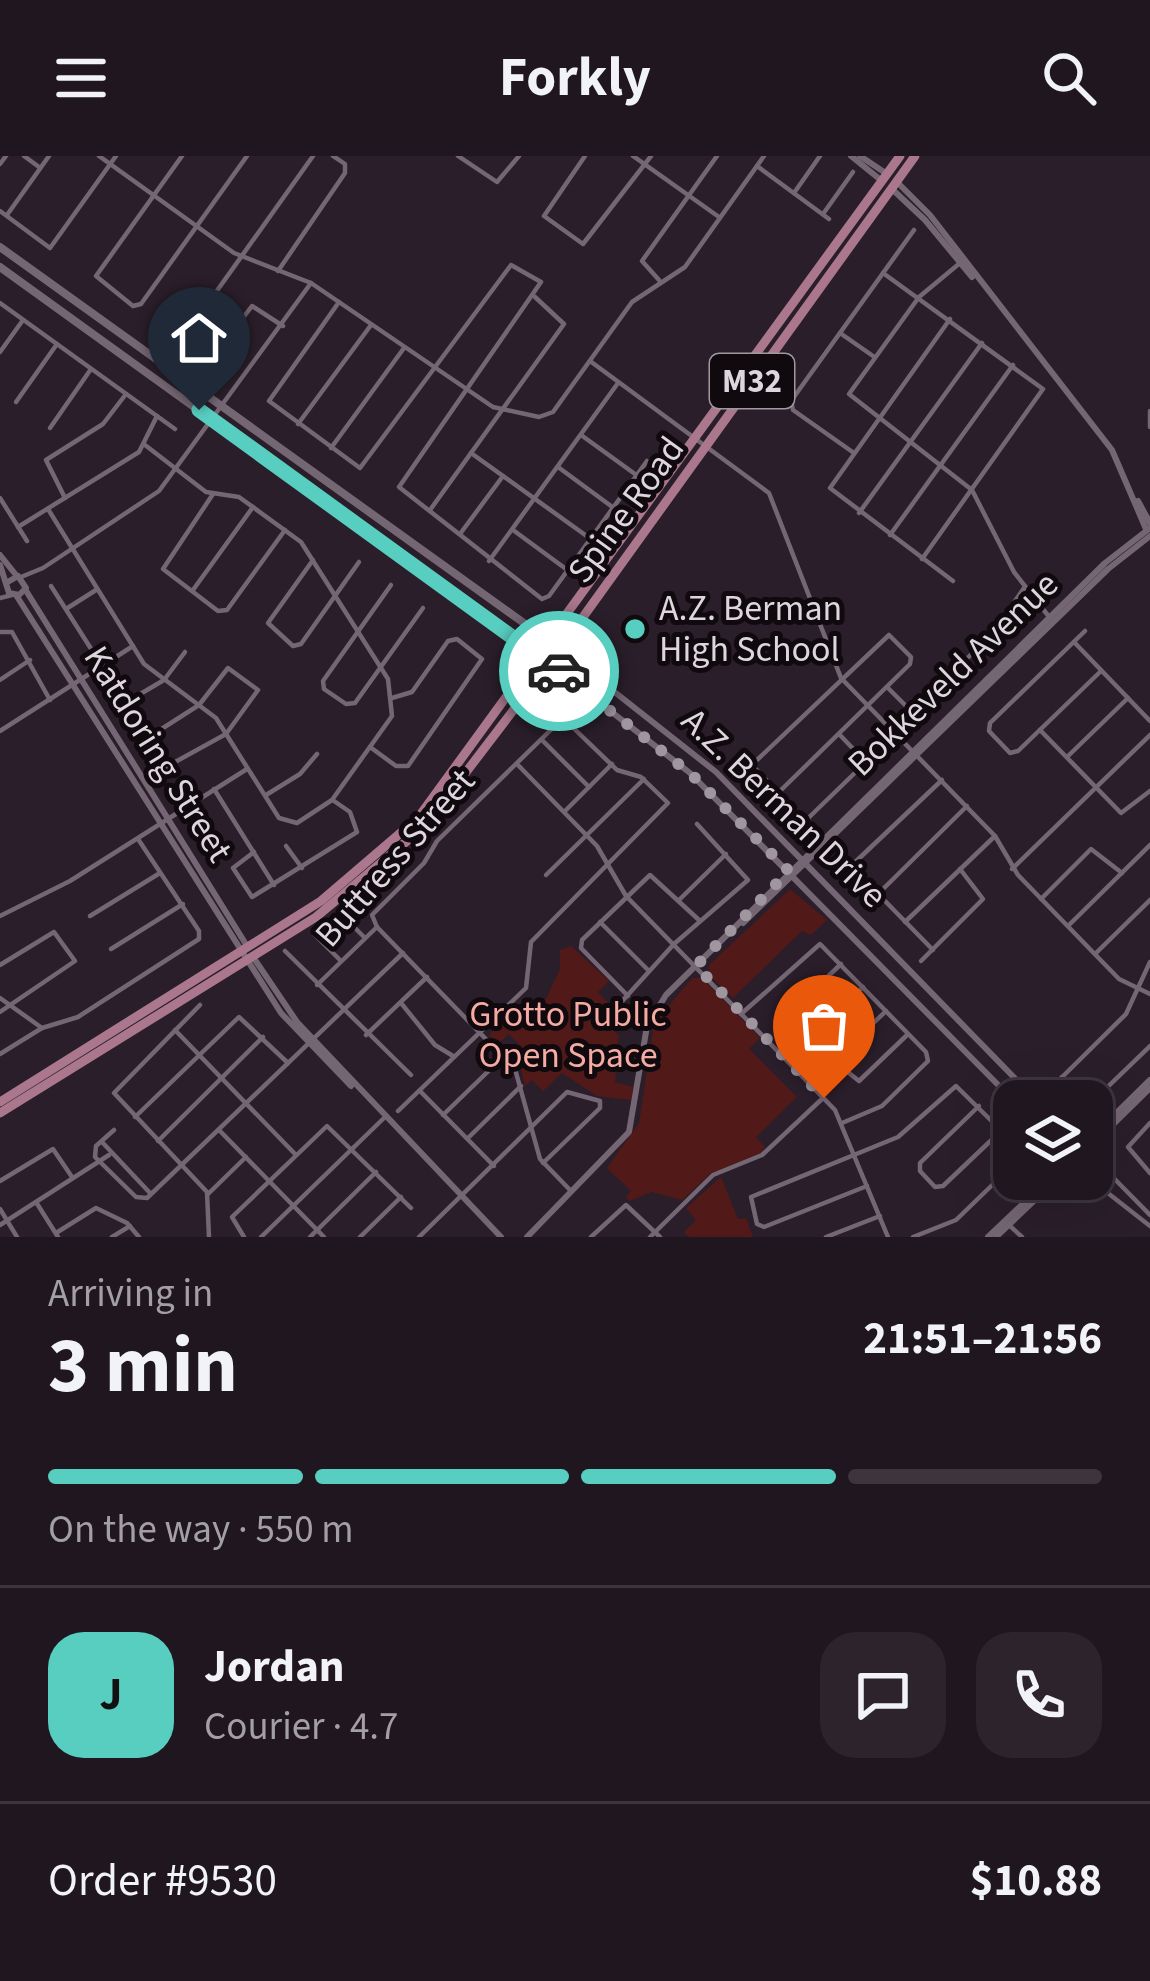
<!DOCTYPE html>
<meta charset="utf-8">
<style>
:root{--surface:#201620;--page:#2d232d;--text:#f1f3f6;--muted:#a29fa5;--line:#3d353e;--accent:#58cec0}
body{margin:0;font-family:"Source Sans 3",sans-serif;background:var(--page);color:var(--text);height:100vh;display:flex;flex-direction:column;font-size:45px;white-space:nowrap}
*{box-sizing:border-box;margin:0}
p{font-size:39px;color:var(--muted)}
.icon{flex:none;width:66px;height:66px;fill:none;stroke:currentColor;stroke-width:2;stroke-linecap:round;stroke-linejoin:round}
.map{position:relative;height:1081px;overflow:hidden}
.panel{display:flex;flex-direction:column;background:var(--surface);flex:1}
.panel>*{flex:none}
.controls{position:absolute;left:993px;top:924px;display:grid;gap:24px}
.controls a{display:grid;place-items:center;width:120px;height:120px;border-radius:24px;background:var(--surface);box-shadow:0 12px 48px #0002,0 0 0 3px var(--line);font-size:60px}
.pin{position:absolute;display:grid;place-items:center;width:102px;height:102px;color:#fff;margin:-123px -51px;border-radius:50% 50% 50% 0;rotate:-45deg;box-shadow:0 0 12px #0007}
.pin .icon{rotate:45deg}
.courier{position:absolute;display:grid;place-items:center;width:120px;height:120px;margin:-60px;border:9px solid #58cec0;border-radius:50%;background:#fff;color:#222;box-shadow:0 3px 15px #0007}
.summary em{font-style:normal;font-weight:700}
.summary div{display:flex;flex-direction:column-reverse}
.summary{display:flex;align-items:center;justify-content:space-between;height:204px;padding:0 48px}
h1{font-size:78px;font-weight:700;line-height:90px}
.bar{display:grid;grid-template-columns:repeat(4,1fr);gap:18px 12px;align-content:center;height:144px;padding:0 48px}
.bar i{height:15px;border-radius:9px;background:var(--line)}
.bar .selected{background:var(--accent)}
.bar p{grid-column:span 4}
.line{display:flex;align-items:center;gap:30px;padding:0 48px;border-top:3px solid var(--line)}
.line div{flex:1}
.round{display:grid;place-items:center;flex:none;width:126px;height:126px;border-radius:36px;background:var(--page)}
header{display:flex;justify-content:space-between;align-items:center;height:156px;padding:0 48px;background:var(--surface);font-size:54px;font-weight:700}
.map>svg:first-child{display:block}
</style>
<header><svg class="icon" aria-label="menu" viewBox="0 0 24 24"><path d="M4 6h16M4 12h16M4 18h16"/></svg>Forkly<svg class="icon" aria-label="search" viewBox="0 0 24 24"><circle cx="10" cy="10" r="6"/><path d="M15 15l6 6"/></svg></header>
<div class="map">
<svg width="1150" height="1081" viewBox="0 0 1150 1081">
<rect width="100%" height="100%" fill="#2a1e2a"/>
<g fill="#511917">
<path d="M790,733L827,764L811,779L802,775L733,842L708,818L709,809Z"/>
<path d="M571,790L609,825L598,836L613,852L602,863L619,880L615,926L633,931L631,944L597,940L562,917L543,935L532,924L525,930L521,914L530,901L509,878L498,888L489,879L516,850L543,849L560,813V794Z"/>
<path d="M692,822H702L757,879L760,882L749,893L797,941L756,981L765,991L760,997L710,1018L682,1044L651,1036L630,1045L626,1041L631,1035L607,1012L639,967L654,867Z"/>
<path d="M721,1021L738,1063L746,1062L753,1081H689L684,1076L696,1064L686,1052Z"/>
</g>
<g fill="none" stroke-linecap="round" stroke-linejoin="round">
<g stroke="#756673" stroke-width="4.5">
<path d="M24,0L39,11"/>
<path d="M99,0L234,97L311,127L493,251L539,261L553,256L632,146L685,111L764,0"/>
<path d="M182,0L96,120L133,150L141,148L247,0"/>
<path d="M458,0L497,26L519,0"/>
<path d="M585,0L544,60L583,88L651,0"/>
<path d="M633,0L719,61"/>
<path d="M0,8L6,0"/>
<path d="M757,10L829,63"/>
<path d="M794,37L820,0"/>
<path d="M0,55L50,92L116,0"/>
<path d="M823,58L853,16"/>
<path d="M7,59L49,0"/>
<path d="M960,107L919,141L849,238L972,334L1014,416L1050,462"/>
<path d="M278,115L345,17V8L333,0"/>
<path d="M883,117L1043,233L922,403"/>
<path d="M659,124L642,105L717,0"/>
<path d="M339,146L269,245L360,312L511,109L541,126L399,331L542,443L549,440L647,305"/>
<path d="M0,147L175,273"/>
<path d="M950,163L830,332L953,425"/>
<path d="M840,177L873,200"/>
<path d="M0,196L23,164"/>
<path d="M590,205L769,337L841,522L995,680L1018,719L1119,823L1150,838"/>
<path d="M209,206L252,150L283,170"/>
<path d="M223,216L186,189L184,181L313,0"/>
<path d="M16,246L57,188"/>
<path d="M1150,255V271"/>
<path d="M298,268L371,169"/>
<path d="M50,272L91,213"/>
<path d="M581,279L635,318"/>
<path d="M331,292L404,192"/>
<path d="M471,297L588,381"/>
<path d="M854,297L793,254L791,245L914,74"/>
<path d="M558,311L611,350"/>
<path d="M213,338L163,413L218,455L227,454L285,374"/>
<path d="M0,342L27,385"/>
<path d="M65,342L46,304L103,268L126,238"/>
<path d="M48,353L144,508L216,562L279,662L297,667L332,644L392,560L388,523L301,386L239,341L206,336L145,289"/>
<path d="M430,354L564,168L535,141"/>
<path d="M859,357L982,187"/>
<path d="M18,371L139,296L157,260"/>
<path d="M513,374L566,413"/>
<path d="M460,378L503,320"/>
<path d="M890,379L1013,209"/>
<path d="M313,404L268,467L293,490L301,488L359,406"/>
<path d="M489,405L618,227"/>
<path d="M21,421L43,412L159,335L311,127"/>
<path d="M391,429L323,525L324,533L346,548L355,547L423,452"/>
<path d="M51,430L102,510"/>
<path d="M193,434L253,351"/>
<path d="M0,442L12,439"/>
<path d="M66,453L96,434"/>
<path d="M1085,475L990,567L989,575L1010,597L1018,595L1101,515"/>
<path d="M0,476H12L50,544"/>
<path d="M1074,486L1150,565"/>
<path d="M228,512L258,534L226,578L166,611L149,581L199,549Z"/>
<path d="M0,524L30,504"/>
<path d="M943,526L993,477L1024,432"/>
<path d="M887,531L913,557"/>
<path d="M125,547L164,524L185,496"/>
<path d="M905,568L936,538"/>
<path d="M1040,574L1121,657L1150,635"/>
<path d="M0,575L133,490"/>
<path d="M542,584L589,631"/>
<path d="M370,591L396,610H408L482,503L457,483L448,485L412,536L392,542"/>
<path d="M1067,601L1128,542"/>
<path d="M517,608L597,690L626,740L835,954L888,1081"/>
<path d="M752,609L806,665"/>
<path d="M739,621L889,479L911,501L910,508L779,636"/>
<path d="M214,633L274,729"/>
<path d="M266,639L300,618L317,598"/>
<path d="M565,655L612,608"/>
<path d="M797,673L862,610L861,601L839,578"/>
<path d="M286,690L302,712"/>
<path d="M254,696L233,712L252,741L357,676L350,656L334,645"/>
<path d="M841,700L933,794"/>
<path d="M851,710L942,624"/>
<path d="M1012,713L1150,579"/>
<path d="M546,719L644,623"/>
<path d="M878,738L967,650"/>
<path d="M1041,743L1091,693L1122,717"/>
<path d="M679,744L726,698"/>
<path d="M342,759L364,781"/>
<path d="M0,760L70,725L247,613"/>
<path d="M90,760L160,717"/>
<path d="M600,766L647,813"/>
<path d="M905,766L995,680"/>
<path d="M1068,770L1150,689"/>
<path d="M377,771L372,759L424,707L437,685L563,562L617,614L641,621L668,647L531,786L526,832L398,955"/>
<path d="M377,771L515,913L540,1003L571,1035"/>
<path d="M314,778L340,804"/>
<path d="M111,793L183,748"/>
<path d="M285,795L411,919"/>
<path d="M1095,798L1150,744"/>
<path d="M921,805L983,743L960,713"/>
<path d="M841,808L794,853L793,862L806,877L815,878L863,831"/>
<path d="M0,809L54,776L75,805L0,856"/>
<path d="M317,829L377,771"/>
<path d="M628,840L581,792L582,784L650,719L699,764"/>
<path d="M0,842L42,872"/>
<path d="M401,847L435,889L453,900"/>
<path d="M200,849L114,937L207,1036L209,1081"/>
<path d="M886,855L838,901L839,909L859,925L906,880"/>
<path d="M741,858L820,788L926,896L928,905L882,950L842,967"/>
<path d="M605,864L674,788L748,724L697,668"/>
<path d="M175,874L296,999"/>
<path d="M366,879L427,821"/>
<path d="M0,898L42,872L78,861L199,783V775L138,683"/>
<path d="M1062,921L1084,945"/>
<path d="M1049,934L1126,858L1150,806"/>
<path d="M420,935L494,1010"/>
<path d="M1092,946L1150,890"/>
<path d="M979,950L920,1007V1015L935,1031L943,1030L1002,974"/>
<path d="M1092,953L1097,958"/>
<path d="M443,959L504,900"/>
<path d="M135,961L239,861L288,907"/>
<path d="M1150,967L1128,991L1150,1017"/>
<path d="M114,974L96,990L95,1001L136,1041L147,1042L403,797"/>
<path d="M220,975L324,1081"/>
<path d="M469,981L521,930"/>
<path d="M158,985L263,881"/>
<path d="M102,986L150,1037"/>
<path d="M1092,1000L1150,1059"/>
<path d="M1090,1023L1150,1070"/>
<path d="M0,1025L53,993L72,1021"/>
<path d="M867,1030L764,1071L757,1068L751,1041L898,981L956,930L1014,987"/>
<path d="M208,1038L246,1001"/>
<path d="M36,1046L58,1081"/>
<path d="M0,1053L17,1081"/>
<path d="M0,1069L109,999"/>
<path d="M1009,1069L1022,1081"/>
<path d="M56,1077L96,1052L127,1067L139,1081"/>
<path d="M112,1081L130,1070"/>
<path d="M244,1081L232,1061L327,970L411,1052"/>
<path d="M261,1081L384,962"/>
<path d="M310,1081L376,1016"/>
<path d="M360,1081L401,1041"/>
<path d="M419,1081L567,936L600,945V952L543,1007"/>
<path d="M591,1081L626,1049L660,1081"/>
<path d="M650,1081L713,1019L762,999L823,942"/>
<path d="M826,1081L880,1060"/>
<path d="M913,1081L956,1064L1014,1008"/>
</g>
<g stroke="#756673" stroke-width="6">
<path d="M851,0L882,25"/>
<path d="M860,0L887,18"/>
<path d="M897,26L930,59L1112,294L1146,373"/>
<path d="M892,33L925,64L972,121"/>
<path d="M1138,345L1150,367"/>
<path d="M0,399L16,419"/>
<path d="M0,409L9,437L19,439L26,432L18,420L6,427"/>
<path d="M25,433L247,790"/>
<path d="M16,439L281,857L351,930"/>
<path d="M560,493L716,616L1037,945"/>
<path d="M550,508L690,617L1014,945"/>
<path d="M743,767L1108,413L1150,380"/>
<path d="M253,801L297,866L501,1081"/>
<path d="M1092,981L1150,924"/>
<path d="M1092,989L1150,932"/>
<path d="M527,1081L629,976L647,870L666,839L1105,407L1150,372"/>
<path d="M988,1081L1049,1023"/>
<path d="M996,1081L1057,1023"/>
</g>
<g stroke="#756673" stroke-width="8">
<path d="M0,91L560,493"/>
<path d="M0,111L549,507"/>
</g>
<g stroke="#aa778c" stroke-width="9">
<path d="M0,946L321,745L418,662L900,0"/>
<path d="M0,957L316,761L425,670L560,493L915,0"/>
</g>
</g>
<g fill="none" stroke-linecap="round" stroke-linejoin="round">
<path stroke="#9f969f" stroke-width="12" stroke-dasharray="0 21.6" d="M559,515L690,617L789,715L696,810L824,942"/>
<path stroke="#58cec0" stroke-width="15" d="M199,254L559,515"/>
</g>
<circle fill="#58cec0" stroke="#100a0f" stroke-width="4.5" cx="635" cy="473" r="12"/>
<g text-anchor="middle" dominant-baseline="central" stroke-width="10" stroke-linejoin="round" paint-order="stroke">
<rect fill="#100a0f" stroke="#a099a0" stroke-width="3" x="710" y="198" width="84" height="54" rx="9"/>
<g font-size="33" font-weight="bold" fill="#ded6de">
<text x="752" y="225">M32</text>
</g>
<g font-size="36" fill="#ded6de" stroke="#100a0f">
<text transform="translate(626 354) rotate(-54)">Spine Road</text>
<text transform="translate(953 518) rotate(-44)">Bokkeveld Avenue</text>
<text transform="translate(158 598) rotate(58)">Katdoring Street</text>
<text transform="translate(784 652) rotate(44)">A.Z. Berman Drive</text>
<text transform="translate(395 702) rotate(-49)">Buttress Street</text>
</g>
<g font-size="36" fill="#ded6de" stroke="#100a0f" text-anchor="start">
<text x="659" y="452">A.Z. Berman<tspan x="659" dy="41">High School</tspan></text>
</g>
<g font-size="36" fill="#f5aba3" stroke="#100a0f">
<text x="568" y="858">Grotto Public<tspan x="568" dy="41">Open Space</tspan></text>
</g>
</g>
</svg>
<div class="controls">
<a><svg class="icon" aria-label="layers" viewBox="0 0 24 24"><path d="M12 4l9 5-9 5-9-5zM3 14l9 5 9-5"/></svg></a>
</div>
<div class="pin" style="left:824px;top:942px;background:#ea580c"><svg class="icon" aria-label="bag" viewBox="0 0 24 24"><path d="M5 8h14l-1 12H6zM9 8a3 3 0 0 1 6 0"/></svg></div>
<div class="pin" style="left:199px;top:254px;background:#1f2937"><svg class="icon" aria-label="home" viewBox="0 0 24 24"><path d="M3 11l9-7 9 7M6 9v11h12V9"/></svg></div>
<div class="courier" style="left:559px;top:515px"><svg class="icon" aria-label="car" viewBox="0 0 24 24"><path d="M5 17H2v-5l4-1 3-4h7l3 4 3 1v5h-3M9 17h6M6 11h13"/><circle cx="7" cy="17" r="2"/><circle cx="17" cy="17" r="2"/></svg></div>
</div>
<section class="panel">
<div class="summary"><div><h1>3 min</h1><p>Arriving in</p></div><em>21:51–21:56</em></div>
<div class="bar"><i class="selected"></i><i class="selected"></i><i class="selected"></i><i></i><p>On the way · 550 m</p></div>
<div class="line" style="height:216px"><b class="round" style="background:var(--accent);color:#111">J</b><div><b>Jordan</b><p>Courier · 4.7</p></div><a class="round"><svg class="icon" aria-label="chat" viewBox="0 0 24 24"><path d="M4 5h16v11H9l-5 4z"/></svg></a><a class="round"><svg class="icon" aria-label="phone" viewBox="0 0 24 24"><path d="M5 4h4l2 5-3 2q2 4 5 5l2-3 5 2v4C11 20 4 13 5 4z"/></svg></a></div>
<div class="line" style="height:156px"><div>Order #9530</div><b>$10.88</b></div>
</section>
